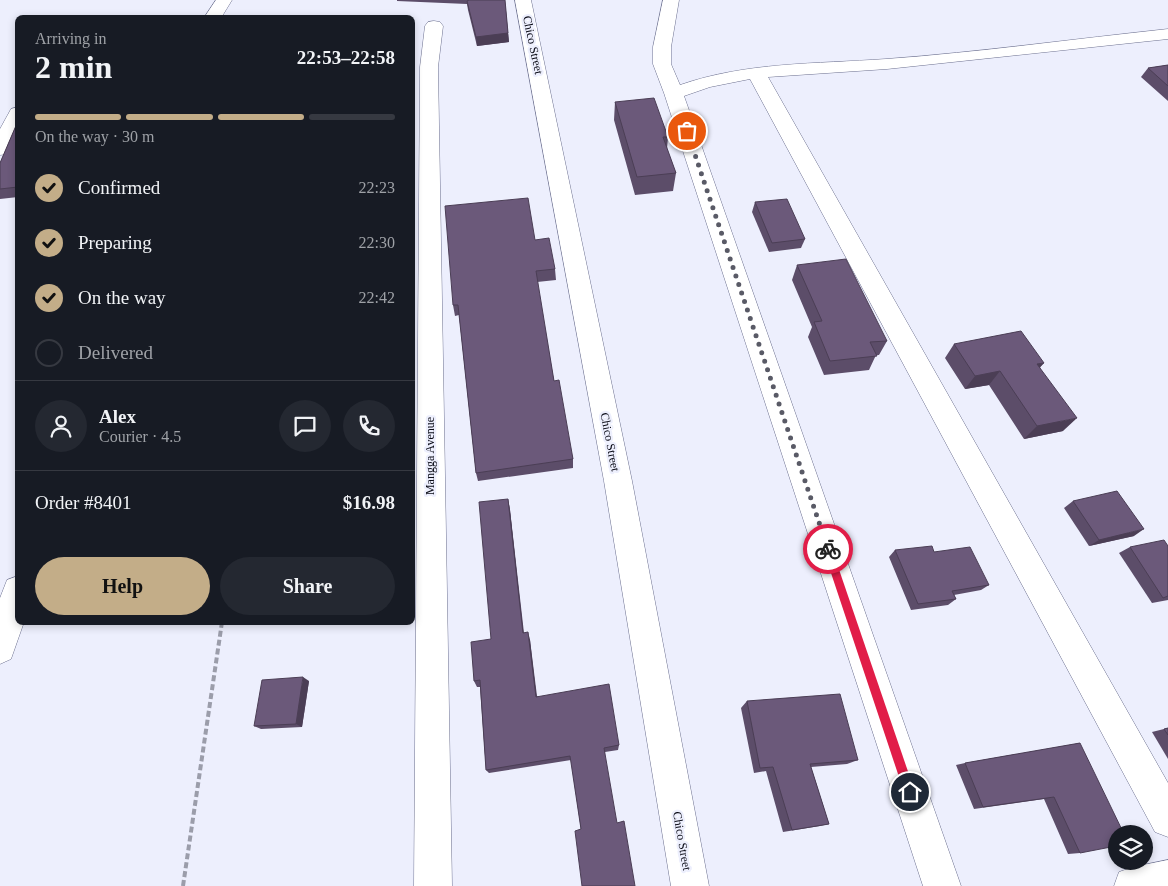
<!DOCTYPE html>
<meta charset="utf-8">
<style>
:root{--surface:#171b24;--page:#242831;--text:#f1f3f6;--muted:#9ea1a6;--line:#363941;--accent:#c3ad88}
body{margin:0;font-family:Georgia,serif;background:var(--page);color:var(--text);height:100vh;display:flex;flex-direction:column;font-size:19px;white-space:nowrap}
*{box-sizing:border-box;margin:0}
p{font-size:16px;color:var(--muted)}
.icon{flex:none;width:28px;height:28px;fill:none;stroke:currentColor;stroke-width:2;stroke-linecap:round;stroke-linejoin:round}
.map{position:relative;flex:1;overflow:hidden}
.sheet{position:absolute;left:15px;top:15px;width:400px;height:610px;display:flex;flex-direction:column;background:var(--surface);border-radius:8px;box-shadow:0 2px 8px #0003}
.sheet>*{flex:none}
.controls{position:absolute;left:1108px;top:825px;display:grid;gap:10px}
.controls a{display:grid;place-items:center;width:45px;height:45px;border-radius:50%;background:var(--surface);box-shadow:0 2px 8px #0003;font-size:25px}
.pin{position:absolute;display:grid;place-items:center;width:42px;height:42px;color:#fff;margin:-21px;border:2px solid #fff;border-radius:50%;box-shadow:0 1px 5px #0007}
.courier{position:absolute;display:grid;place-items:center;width:50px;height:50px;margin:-25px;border:4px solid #e11d48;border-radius:50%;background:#fff;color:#222;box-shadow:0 1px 6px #0007}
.head em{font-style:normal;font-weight:600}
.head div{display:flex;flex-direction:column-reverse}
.head{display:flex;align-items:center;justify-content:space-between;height:85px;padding:0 20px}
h1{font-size:32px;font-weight:600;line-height:38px}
.bar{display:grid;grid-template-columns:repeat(4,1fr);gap:8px 5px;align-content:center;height:60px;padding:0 20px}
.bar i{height:6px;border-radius:4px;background:var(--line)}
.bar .active{background:var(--accent)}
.bar p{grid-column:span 4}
.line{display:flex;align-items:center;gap:12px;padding:0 20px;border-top:1px solid var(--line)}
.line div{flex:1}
.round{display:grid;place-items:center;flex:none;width:52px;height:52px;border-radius:26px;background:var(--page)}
ol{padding:0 20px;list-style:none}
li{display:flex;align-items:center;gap:15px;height:55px}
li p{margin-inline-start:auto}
li .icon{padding:5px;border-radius:50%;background:var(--accent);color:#111;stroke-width:4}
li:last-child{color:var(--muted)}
li i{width:28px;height:28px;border:2px solid var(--line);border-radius:50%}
.action{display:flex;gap:10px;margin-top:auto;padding:10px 20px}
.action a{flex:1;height:58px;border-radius:30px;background:var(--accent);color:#111;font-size:20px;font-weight:600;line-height:58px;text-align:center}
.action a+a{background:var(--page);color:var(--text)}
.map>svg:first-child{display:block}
</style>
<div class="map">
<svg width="1168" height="886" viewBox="0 0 1168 886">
<rect width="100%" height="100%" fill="#edeffd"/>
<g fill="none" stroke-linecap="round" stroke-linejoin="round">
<defs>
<g id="minor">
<path d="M216,0H232L221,18H204Z"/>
<path d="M515,0H531L632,481L709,886H671L604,481Z"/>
<path d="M663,0H679L671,47V64L680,85C746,62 816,64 886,59C980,52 1074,39 1168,29V39L887,69L768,77L1168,783V837L1155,832L750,79L710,87L684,96L961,886H923L664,93L653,64V47Z"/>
<path d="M434,21L440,22L443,26L438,67L452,886H414L420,67L425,26L428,22Z"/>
<path d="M18,107V134L7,154L0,155V129L11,109Z"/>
<path d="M18,576V622H24L11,659L0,664V598L7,580Z"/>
<path d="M1168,860V886H1114L1119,872L1133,867Z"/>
</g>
</defs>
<use href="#minor" stroke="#6c708f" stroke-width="1"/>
<path stroke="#9b9daa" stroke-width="4" stroke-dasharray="6 3" stroke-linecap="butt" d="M183,886L222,622"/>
<use href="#minor" fill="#fff" fill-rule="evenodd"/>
</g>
<g fill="#5c4d69">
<path d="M397,0H505L509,42L477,46L468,10L467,4L397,1Z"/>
<path d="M1168,65V101L1141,77L1148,68Z"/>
<path d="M615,102L668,137L667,149L676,173L673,191L635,195L614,120Z"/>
<path d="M18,121V197L0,199V163Z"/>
<path d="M755,202L805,239L801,248L769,252L752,212Z"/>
<path d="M535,240L555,269L556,280L537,282L554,381L573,459V468L478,481L476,473L459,315L455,316L453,305Z"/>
<path d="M797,265L887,341L879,355H876L869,370L824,375L808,337L812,327L792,280Z"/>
<path d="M954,344L1044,363L1040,367L1063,431L1024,439L989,385L965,389L945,358Z"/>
<path d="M508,499L510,510L524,633L530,640L537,696L619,745L618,750L605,752L581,830L571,760L489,773L486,770L480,687H477L474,681L491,639Z"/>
<path d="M1073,501L1134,536L1089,546L1064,508Z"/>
<path d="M1168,546V600L1152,603L1119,553L1130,547Z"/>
<path d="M895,550L934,552L989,585L981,590L954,595L956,599L948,605L911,610L889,557Z"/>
<path d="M309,681L302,727L261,729L254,726Z"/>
<path d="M747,701L858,760L847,764L811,767L829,824L820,826L783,832L766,771L754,773L741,708Z"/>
<path d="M1168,728V759L1152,732Z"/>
<path d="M1080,743V853L1068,854L1044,799L974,809L956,765L965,763Z"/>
</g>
<g fill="#4b3e55">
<path d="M508,33L509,42L477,46L476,37Z"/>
<path d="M1044,363L1032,376L1037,364Z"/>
<path d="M1000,371L989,385L965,389L975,376Z"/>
<path d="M1077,418L1063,431L1024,439L1037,426Z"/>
<path d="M508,499L510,510L524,641L523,633Z"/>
<path d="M1144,529L1134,536L1089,546L1099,540Z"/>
<path d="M528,632L530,640L537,702L536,697Z"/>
<path d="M303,677L309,681L302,727L296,724Z"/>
</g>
<g fill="#6b597a" stroke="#4b3e55">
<path d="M469,0H505L508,33L476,37L467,1Z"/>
<path d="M1168,65V86L1148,68Z"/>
<path d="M654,98L668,137H663L676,173L637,177L615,102Z"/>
<path d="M18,121V187L0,189V163Z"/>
<path d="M528,198L535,240L549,238L555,269L536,271L554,381L559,380L573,459L476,473L458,305H453L445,206Z"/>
<path d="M787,199L805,239L772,243L755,202Z"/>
<path d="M846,259L887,341L870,342L877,356L830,361L814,322L822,321L797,265Z"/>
<path d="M1021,331L1044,363L1037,364L1077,418L1037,426L1000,371L975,376L954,344Z"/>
<path d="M1117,491L1144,529L1099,540L1073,501Z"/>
<path d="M508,499L523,633L528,632L536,697L609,684L619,745L604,748L617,823L624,821L635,886H582L575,831L581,829L570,756L486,770L480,680L474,681L471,642L491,639L479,502Z"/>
<path d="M1164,540L1168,546V596L1163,598L1130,547Z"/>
<path d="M932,546L934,552L970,547L989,585L952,591L956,599L918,604L895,550Z"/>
<path d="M303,677L296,724L254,726L262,680Z"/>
<path d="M840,694L858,760L810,764L829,824L792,830L773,767L760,768L747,701Z"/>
<path d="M1168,728V735L1164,729Z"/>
<path d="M1080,743L1124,834H1116V846L1080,853L1054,797L983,807L965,763Z"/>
</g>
<path fill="#e11d48" d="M828,544L832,549L915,792L914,795L910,797L906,795L904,792L823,549Z"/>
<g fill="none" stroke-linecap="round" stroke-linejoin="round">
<path stroke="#595a66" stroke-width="5" stroke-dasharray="0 9" d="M687,131L828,549"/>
</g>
<g text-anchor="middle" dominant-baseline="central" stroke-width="4.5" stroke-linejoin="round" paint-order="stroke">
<g font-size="12" fill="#090a15" stroke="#edeffd">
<text transform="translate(533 45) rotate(78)">Chico Street</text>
<text transform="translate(610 442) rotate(79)">Chico Street</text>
<text transform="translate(430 456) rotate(-90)">Mangga Avenue</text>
<text transform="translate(682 841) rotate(80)">Chico Street</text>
</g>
</g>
</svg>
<div class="controls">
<a><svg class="icon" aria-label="layers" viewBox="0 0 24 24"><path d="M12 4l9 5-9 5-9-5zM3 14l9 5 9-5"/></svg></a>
</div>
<div class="pin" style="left:687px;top:131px;background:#ea580c"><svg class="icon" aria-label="bag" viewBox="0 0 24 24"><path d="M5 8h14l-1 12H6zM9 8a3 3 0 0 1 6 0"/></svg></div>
<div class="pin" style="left:910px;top:792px;background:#1f2937"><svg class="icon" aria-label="home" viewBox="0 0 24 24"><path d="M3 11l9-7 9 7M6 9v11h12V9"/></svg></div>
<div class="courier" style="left:828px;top:549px"><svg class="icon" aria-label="bike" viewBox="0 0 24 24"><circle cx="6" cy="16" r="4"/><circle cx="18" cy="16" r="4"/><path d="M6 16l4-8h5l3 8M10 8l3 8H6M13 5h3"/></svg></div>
<section class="sheet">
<div class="head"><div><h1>2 min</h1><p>Arriving in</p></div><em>22:53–22:58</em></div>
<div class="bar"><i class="active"></i><i class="active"></i><i class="active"></i><i></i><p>On the way · 30 m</p></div>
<ol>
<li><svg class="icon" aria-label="check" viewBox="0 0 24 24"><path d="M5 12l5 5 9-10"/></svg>Confirmed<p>22:23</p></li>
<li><svg class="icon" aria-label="check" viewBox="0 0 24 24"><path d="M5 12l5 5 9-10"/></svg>Preparing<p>22:30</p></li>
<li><svg class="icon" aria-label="check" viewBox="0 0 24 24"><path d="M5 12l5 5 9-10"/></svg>On the way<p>22:42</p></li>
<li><i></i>Delivered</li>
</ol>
<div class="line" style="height:90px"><a class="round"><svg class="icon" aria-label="person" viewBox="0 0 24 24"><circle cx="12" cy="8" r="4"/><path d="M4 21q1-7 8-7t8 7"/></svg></a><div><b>Alex</b><p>Courier · 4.5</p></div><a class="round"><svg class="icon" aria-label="chat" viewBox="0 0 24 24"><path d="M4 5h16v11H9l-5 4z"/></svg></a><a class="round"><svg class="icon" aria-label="phone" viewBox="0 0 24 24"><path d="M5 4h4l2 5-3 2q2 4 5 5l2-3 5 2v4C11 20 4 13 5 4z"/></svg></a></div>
<div class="line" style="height:65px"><div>Order #8401</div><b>$16.98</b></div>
<div class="action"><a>Help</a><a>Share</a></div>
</section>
</div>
